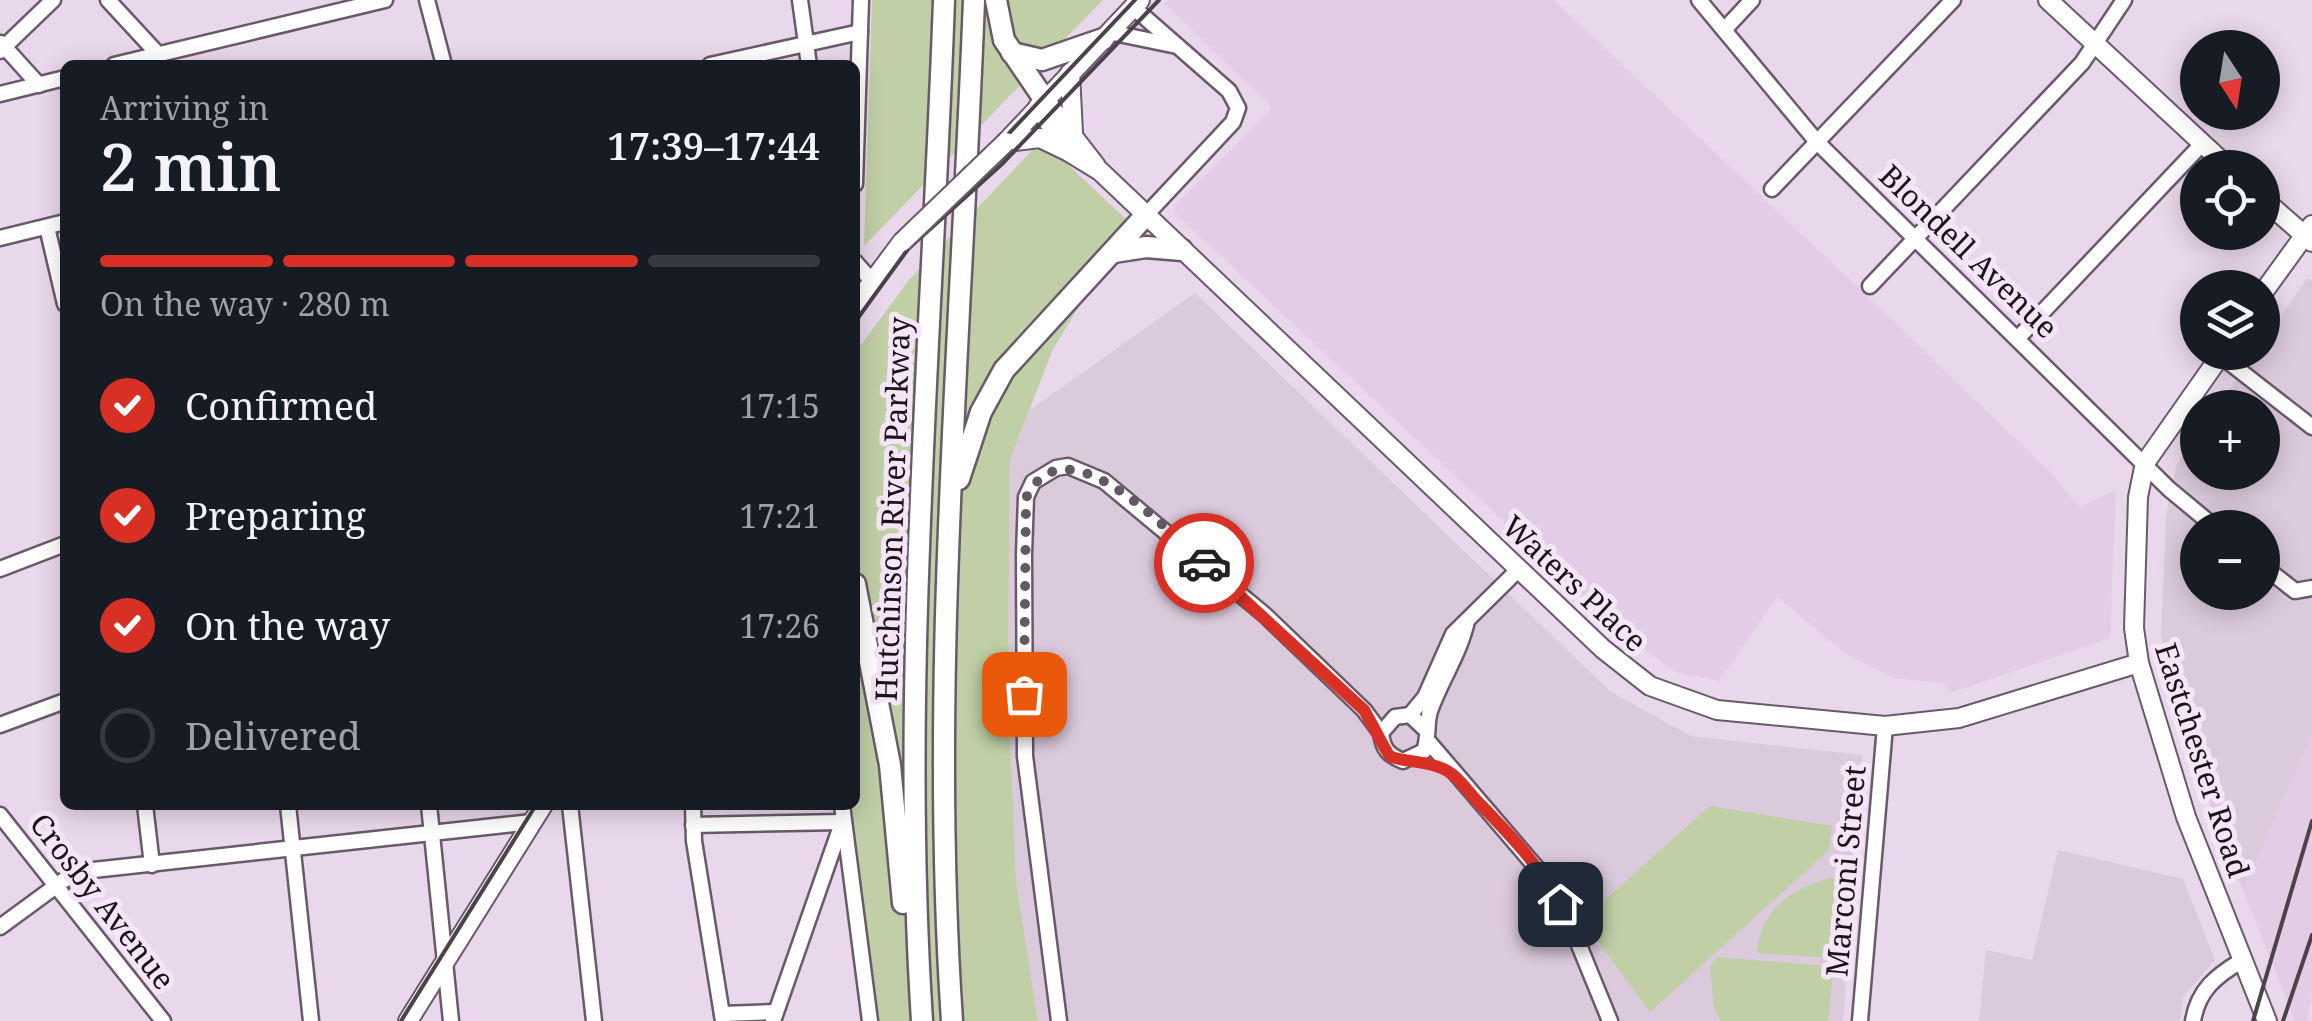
<!DOCTYPE html>
<meta charset="utf-8">
<style>
:root{--surface:#171b24;--page:#242831;--text:#f1f3f6;--muted:#9ea1a6;--line:#363941;--accent:#d93025}
body{margin:0;font-family:"Noto Serif",serif;background:var(--page);color:var(--text);height:100vh;display:flex;flex-direction:column;font-size:38px;white-space:nowrap}
*{box-sizing:border-box;margin:0}
p{font-size:32px;color:var(--muted)}
.icon{flex:none;width:55px;height:55px;fill:none;stroke:currentColor;stroke-width:2;stroke-linecap:round;stroke-linejoin:round}
.map{position:relative;flex:1;overflow:hidden}
.drawer{position:absolute;left:60px;top:60px;width:800px;height:750px;display:flex;flex-direction:column;background:var(--surface);border-radius:15px;box-shadow:0 5px 25px #0003}
.drawer>*{flex:none}
.needle{width:65px;rotate:168deg}
.fabs{position:absolute;left:2180px;top:30px;display:grid;gap:20px}
.fabs a{display:grid;place-items:center;width:100px;height:100px;border-radius:50%;background:var(--surface);box-shadow:0 5px 25px #0003;font-size:50px}
.pin{position:absolute;display:grid;place-items:center;width:85px;height:85px;color:#fff;margin:-42px;border-radius:20px;box-shadow:0 5px 15px #0006}
.courier{position:absolute;display:grid;place-items:center;width:100px;height:100px;margin:-50px;border:8px solid #d93025;border-radius:50%;background:#fff;color:#222;box-shadow:0 2px 12px #0007}
.headline em{font-style:normal;font-weight:600}
.headline div{display:flex;flex-direction:column-reverse}
.headline{display:flex;align-items:center;justify-content:space-between;height:170px;padding:0 40px}
h1{font-size:65px;font-weight:600;line-height:75px}
.bar{display:grid;grid-template-columns:repeat(4,1fr);gap:15px 10px;align-content:center;height:120px;padding:0 40px}
.bar i{height:12px;border-radius:8px;background:var(--line)}
.bar .active{background:var(--accent)}
.bar p{grid-column:span 4}
ol{padding:0 40px;list-style:none}
li{display:flex;align-items:center;gap:30px;height:110px}
li p{margin-inline-start:auto}
li .icon{padding:10px;border-radius:50%;background:var(--accent);color:#fff;stroke-width:4}
li:last-child{color:var(--muted)}
li i{width:55px;height:55px;border:5px solid var(--line);border-radius:50%}
.map>svg:first-child{display:block}
</style>
<div class="map">
<svg width="2312" height="1021" viewBox="0 0 2312 1021">
<rect width="100%" height="100%" fill="#e9d8eb"/>
<g fill="#e3cce5">
<path d="M1169,0H1554L1885,313L2052,474L2079,507L2116,490L2110,638L1950,693L1944,683L1894,678L1848,655L1777,597L1719,681L1676,672L1629,639L1176,214L1175,205L1270,110L1269,104L1165,4Z"/>
<path d="M2312,734V994L2307,1021H2295L2243,890Z"/>
</g>
<g fill="#dbcadc" fill-rule="evenodd">
<path d="M2307,278L2312,281V734L2243,890L2218,828L2161,636L2166,516L2176,466L2197,435L2198,472H2262V408L2217,407L2256,353L2262,352L2263,343ZM2198,528H2262V592H2198Z"/>
<path d="M1195,293L1611,692L1691,736L1862,755L1843,1021H1038L1016,881L1008,678L1010,460L1030,410Z"/>
<path d="M2058,850L2183,879L2215,960L2183,997L2180,1021H1979L1986,950L2032,960Z"/>
</g>
<g fill="#c0cfa6">
<path d="M872,0H1103L864,246Z"/>
<path d="M1042,140L1130,223L1053,349L1010,460L1008,678L1016,881L1038,1021H879L852,813L855,353L909,280Z"/>
<path d="M1710,806L1832,826L1829,850L1650,1012L1582,920Z"/>
<path d="M1831,878L1846,880L1839,951L1830,958L1757,953C1760,911 1792,887 1831,878Z"/>
<path d="M1717,957L1826,966L1833,973L1828,1021H1721L1714,1009L1710,967Z"/>
</g>
<g fill="none" stroke-linecap="round" stroke-linejoin="round">
<defs>
<g id="minor">
<path d="M108,0L157,53L160,65"/>
<path d="M427,0L444,65"/>
<path d="M800,0L809,65"/>
<path d="M1699,0L1817,142L2169,489L2216,528"/>
<path d="M1133,7L1229,91L1238,108L1233,122L1146,215"/>
<path d="M1724,30L1752,0"/>
<path d="M1109,32L1177,46"/>
<path d="M1,43L39,85"/>
<path d="M0,51L53,0"/>
<path d="M114,65L385,0"/>
<path d="M710,65L860,32"/>
<path d="M0,94L65,78"/>
<path d="M855,184L861,0"/>
<path d="M1772,189L1953,0"/>
<path d="M47,227L65,304"/>
<path d="M0,238L65,222"/>
<path d="M855,262L872,281"/>
<path d="M1870,286L2082,63L2124,0"/>
<path d="M2019,337L2202,144"/>
<path d="M2221,356L2312,427"/>
<path d="M2262,565L2295,591L2312,588"/>
<path d="M0,569L65,544"/>
<path d="M1410,715L1425,697L1453,634L1519,569"/>
<path d="M0,725L65,701"/>
<path d="M1427,731L1410,715L1395,717L1381,733C1383,749 1388,755 1403,761L1424,751C1429,738 1426,724 1430,711C1441,680 1460,653 1467,621"/>
<path d="M1428,741L1547,880L1572,928L1610,1021"/>
<path d="M145,805L152,865"/>
<path d="M288,805L311,1021"/>
<path d="M429,805L451,1021"/>
<path d="M570,805L594,1021"/>
<path d="M693,805L694,841L723,1021"/>
<path d="M842,805L870,1021"/>
<path d="M0,815L163,1021"/>
<path d="M693,825L842,822"/>
<path d="M0,927L75,872L532,822"/>
<path d="M722,1014L774,1012"/>
<path d="M773,1021L842,823"/>
<path d="M1059,1021L1025,756L1024,554L1026,497L1033,482L1056,468L1068,466L1104,481L1265,615L1364,710L1381,733"/>
<path d="M1860,1021L1885,726"/>
<path d="M2193,1021C2198,990 2216,976 2241,961"/>
</g>
<g id="major">
<path d="M2048,0L2229,168"/>
<path d="M1070,73L1073,133"/>
<path d="M1048,104L1096,166"/>
<path d="M1038,107L1069,152L1100,171L1603,649L1650,686L1717,710L1885,726L1959,718L2139,663"/>
<path d="M1006,142L1140,0"/>
<path d="M1006,142L1040,138L1067,151"/>
<path d="M2262,198L2312,242"/>
<path d="M2262,294L2312,225"/>
<path d="M855,305L902,242"/>
<path d="M2223,352L2145,463L2138,497L2134,628L2139,663L2186,817L2267,1021"/>
<path d="M408,1021L543,805"/>
</g>
<g id="highway">
<path d="M996,0L1004,40L1044,99"/>
<path d="M1012,53L1042,60L1103,39"/>
<path d="M1114,252L1146,247L1182,250"/>
<path d="M959,479L981,412L1004,370L1146,215"/>
<path d="M855,584L890,765L903,903"/>
<path d="M922,1021C900,681 932,340 944,0"/>
<path d="M952,1021C929,681 961,340 974,0"/>
</g>
</defs>
<use href="#minor" stroke="#695a6a" stroke-width="19"/>
<use href="#major" stroke="#695a6a" stroke-width="22"/>
<use href="#highway" stroke="#695a6a" stroke-width="25"/>
<use href="#minor" stroke="#fff" stroke-width="14"/>
<use href="#major" stroke="#fff" stroke-width="18"/>
<use href="#highway" stroke="#fff" stroke-width="20"/>
<g stroke="#4b424c" stroke-width="4">
<path d="M961,184L1135,0"/>
<path d="M907,230L966,168"/>
<path d="M855,322L908,249L1001,165L1159,0"/>
<path d="M401,1021L536,805"/>
<path d="M2253,1021L2312,821"/>
<path d="M2283,1021L2312,935"/>
</g>
<defs>
<path id="major-bridge" d="M902,242L1006,142"/>
</defs>
<use href="#major-bridge" stroke="#695a6a" stroke-width="22" stroke-linecap="butt"/>
<use href="#major-bridge" stroke="#fff" stroke-width="18"/>
</g>
<g fill="none" stroke-linecap="round" stroke-linejoin="round">
<path stroke="#625963" stroke-width="10" stroke-dasharray="0 18" d="M1024,694L1026,498C1065,418 1165,529 1204,563"/>
<path stroke="#d93025" stroke-width="12" d="M1204,563L1364,710C1369,718 1387,754 1390,756C1398,762 1431,760 1449,772C1461,779 1471,796 1482,806C1512,837 1539,865 1560,904"/>
</g>
<g text-anchor="middle" dominant-baseline="central" stroke-width="10" stroke-linejoin="round" paint-order="stroke">
<g font-size="30" fill="#1a141a" stroke="#f6e5f8">
<text transform="translate(1969 251) rotate(44)">Blondell Avenue</text>
<text transform="translate(892 509) rotate(-88)">Hutchinson River Parkway</text>
<text transform="translate(1575 583) rotate(43)">Waters Place</text>
<text transform="translate(2203 760) rotate(72)">Eastchester Road</text>
<text transform="translate(1845 871) rotate(-85)">Marconi Street</text>
<text transform="translate(103 901) rotate(52)">Crosby Avenue</text>
</g>
</g>
</svg>
<div class="fabs">
<a><svg class="needle" viewBox="-14 -14 28 28"><path d="M0-13l5 13h-10z" fill="#e53935"/><path d="M0 13l5-13h-10z" fill="#9ea1a6"/></svg></a>
<a><svg class="icon" aria-label="locate" viewBox="0 0 24 24"><circle cx="12" cy="12" r="6"/><path d="M12 2v4M12 18v4M2 12h4M18 12h4"/></svg></a>
<a><svg class="icon" aria-label="layers" viewBox="0 0 24 24"><path d="M12 4l9 5-9 5-9-5zM3 14l9 5 9-5"/></svg></a>
<a>+</a>
<a>−</a>
</div>
<div class="pin" style="left:1024px;top:694px;background:#ea580c"><svg class="icon" aria-label="bag" viewBox="0 0 24 24"><path d="M5 8h14l-1 12H6zM9 8a3 3 0 0 1 6 0"/></svg></div>
<div class="pin" style="left:1560px;top:904px;background:#1f2937"><svg class="icon" aria-label="home" viewBox="0 0 24 24"><path d="M3 11l9-7 9 7M6 9v11h12V9"/></svg></div>
<div class="courier" style="left:1204px;top:563px"><svg class="icon" aria-label="car" viewBox="0 0 24 24"><path d="M5 17H2v-5l4-1 3-4h7l3 4 3 1v5h-3M9 17h6M6 11h13"/><circle cx="7" cy="17" r="2"/><circle cx="17" cy="17" r="2"/></svg></div>
<section class="drawer">
<div class="headline"><div><h1>2 min</h1><p>Arriving in</p></div><em>17:39–17:44</em></div>
<div class="bar"><i class="active"></i><i class="active"></i><i class="active"></i><i></i><p>On the way · 280 m</p></div>
<ol>
<li><svg class="icon" aria-label="check" viewBox="0 0 24 24"><path d="M5 12l5 5 9-10"/></svg>Confirmed<p>17:15</p></li>
<li><svg class="icon" aria-label="check" viewBox="0 0 24 24"><path d="M5 12l5 5 9-10"/></svg>Preparing<p>17:21</p></li>
<li><svg class="icon" aria-label="check" viewBox="0 0 24 24"><path d="M5 12l5 5 9-10"/></svg>On the way<p>17:26</p></li>
<li><i></i>Delivered</li>
</ol>
</section>
</div>
